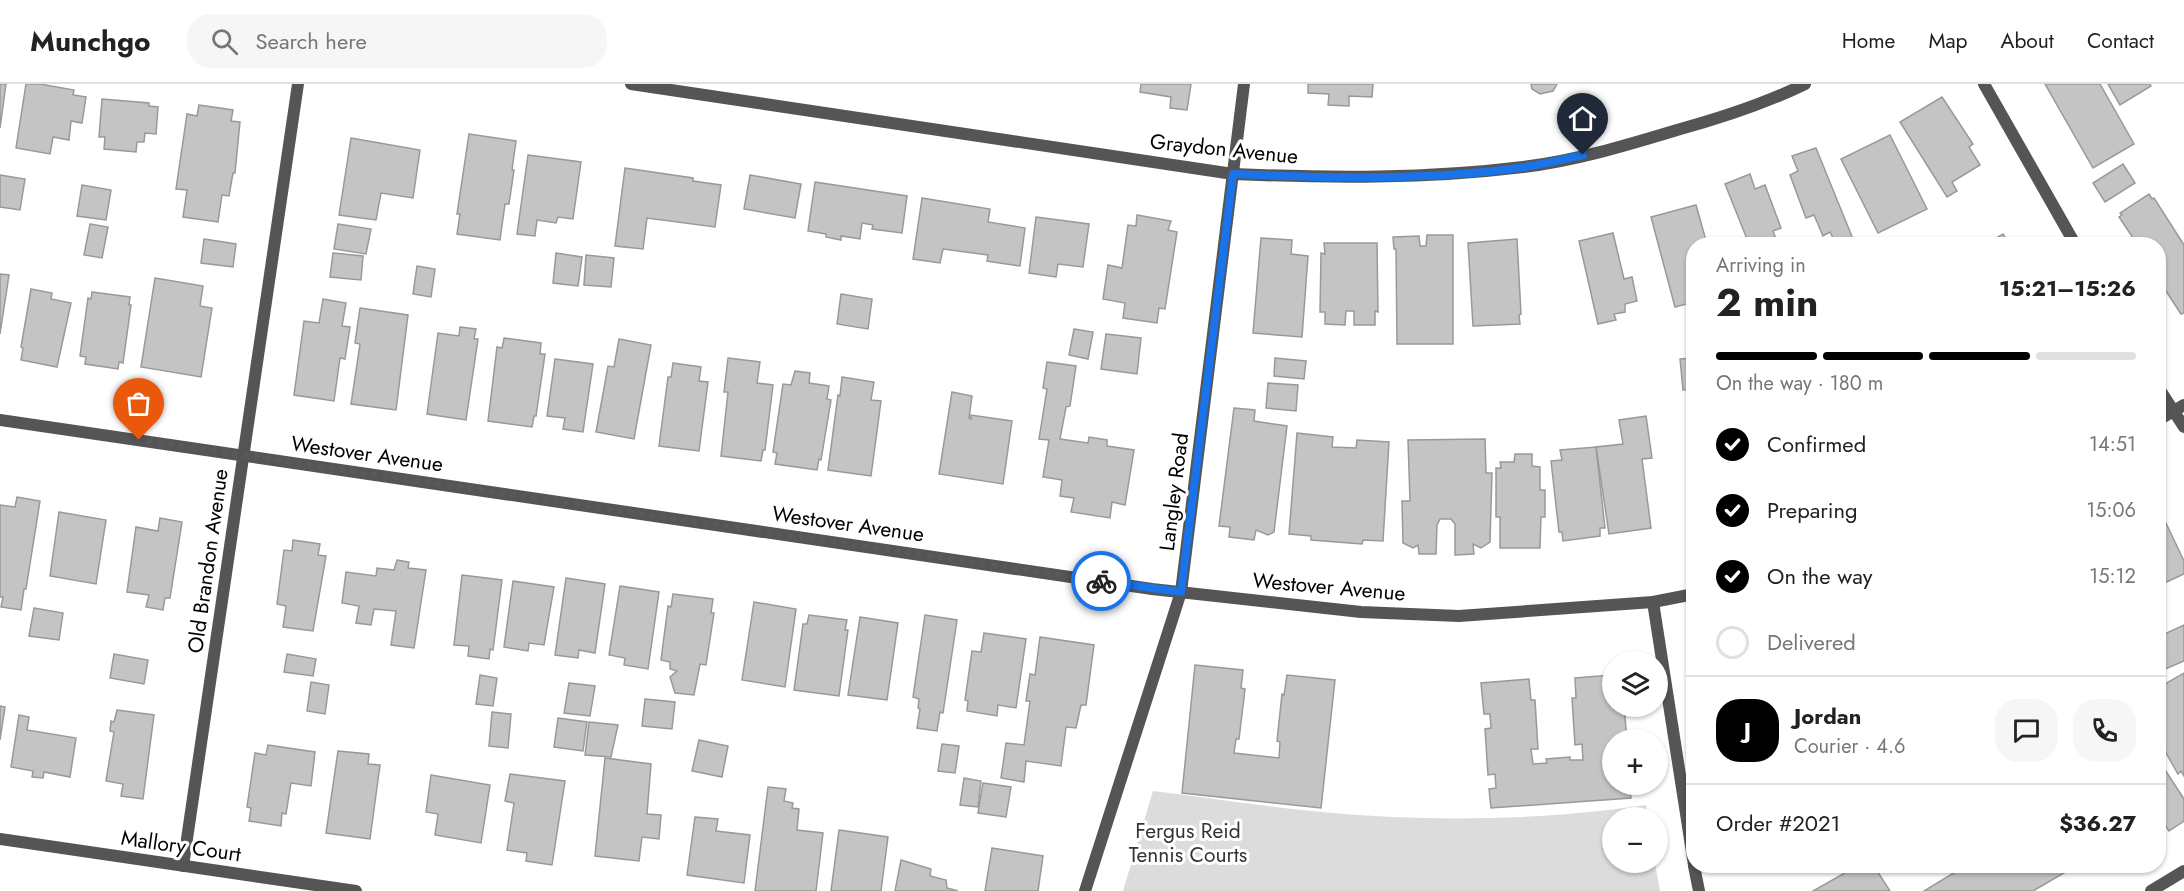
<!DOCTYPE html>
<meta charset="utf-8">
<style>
:root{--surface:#fff;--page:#f6f6f6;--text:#222;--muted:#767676;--line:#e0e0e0;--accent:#000}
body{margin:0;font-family:Jost,sans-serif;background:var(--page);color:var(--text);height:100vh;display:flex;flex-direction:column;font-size:22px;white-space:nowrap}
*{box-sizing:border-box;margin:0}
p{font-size:20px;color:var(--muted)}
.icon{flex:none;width:33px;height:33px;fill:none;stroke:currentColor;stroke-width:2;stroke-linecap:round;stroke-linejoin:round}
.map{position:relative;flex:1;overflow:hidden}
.panel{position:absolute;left:1686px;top:153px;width:480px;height:636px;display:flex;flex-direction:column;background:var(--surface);border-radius:24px;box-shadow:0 2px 4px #0004}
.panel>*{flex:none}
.tools{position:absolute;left:1602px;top:567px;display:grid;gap:12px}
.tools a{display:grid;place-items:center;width:66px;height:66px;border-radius:50%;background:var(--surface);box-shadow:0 2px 4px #0004;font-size:30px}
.pin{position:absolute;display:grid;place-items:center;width:51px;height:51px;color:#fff;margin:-62px -26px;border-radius:50% 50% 50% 0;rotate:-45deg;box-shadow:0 0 6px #0007}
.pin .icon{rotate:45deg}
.courier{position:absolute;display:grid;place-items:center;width:60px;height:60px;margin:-30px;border:4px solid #1a73e8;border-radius:50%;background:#fff;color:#222;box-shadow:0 2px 8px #0007}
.head em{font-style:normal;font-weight:700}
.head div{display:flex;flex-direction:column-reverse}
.head{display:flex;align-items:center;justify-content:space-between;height:102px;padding:0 30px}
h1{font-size:39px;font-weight:700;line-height:45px}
.bar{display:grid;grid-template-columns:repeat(4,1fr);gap:9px 6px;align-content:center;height:72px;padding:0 30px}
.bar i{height:8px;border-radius:4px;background:var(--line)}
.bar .selected{background:var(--accent)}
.bar p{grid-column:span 4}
.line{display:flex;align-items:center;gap:15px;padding:0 30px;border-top:2px solid var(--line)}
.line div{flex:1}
.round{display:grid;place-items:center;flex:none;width:63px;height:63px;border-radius:24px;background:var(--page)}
ol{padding:0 30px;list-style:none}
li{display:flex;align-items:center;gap:18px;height:66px}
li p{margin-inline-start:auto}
li .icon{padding:6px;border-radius:50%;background:var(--accent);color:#fff;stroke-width:4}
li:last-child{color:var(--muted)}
li i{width:33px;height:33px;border:3px solid var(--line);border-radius:50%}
header{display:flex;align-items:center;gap:36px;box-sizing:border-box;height:84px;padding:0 30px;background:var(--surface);border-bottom:2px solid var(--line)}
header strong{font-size:28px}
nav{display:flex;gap:33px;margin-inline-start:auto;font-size:21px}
.search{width:420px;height:54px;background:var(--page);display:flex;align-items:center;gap:15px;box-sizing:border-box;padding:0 21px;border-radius:24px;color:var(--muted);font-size:22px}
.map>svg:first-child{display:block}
</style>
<header>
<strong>Munchgo</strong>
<div class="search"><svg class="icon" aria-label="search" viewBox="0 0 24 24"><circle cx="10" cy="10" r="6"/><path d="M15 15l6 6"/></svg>Search here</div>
<nav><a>Home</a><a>Map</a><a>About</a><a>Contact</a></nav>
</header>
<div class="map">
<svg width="2184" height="807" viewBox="0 0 2184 807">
<rect width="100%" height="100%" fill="#fff"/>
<path fill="#dcdcdc" d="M1153,707C1213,714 1273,724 1333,729C1433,738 1547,736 1646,721L1648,733L1612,734V778L1655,779L1660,807H1123Z"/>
<g fill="#c4c4c4" stroke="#999" stroke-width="1.5">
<path d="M0,0H6L0,44Z"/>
<path d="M26,0H40L74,6L73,11L86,13L82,39L71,37L69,56L53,53L50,70L16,64Z"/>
<path d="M1141,0H1191L1187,26L1170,24L1171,13L1140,8Z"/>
<path d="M1308,0H1373L1372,13L1349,12V22L1328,21L1329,10L1308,9Z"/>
<path d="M1531,0H1557L1553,7L1540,10L1532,5Z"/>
<path d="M2045,0H2100L2134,60L2093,84Z"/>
<path d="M2108,0H2150L2151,2L2120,21Z"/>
<path d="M1942,13L1973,60L1969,63L1980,81L1952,98L1957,107L1947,113L1900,38Z"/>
<path d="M102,15L149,19V22L158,23L156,50L145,49L144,58H137L136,68L104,65L105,53H99Z"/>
<path d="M199,21L233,26L231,37L240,38L235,89H233L229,112L222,111L218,138L183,133L187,106L176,105L187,30L197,32Z"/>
<path d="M469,50L516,57L512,86H514L509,120H505L500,156L457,150L460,130H457Z"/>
<path d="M1890,51L1927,125L1878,149L1841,75Z"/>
<path d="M351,54L420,66L413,114L381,109L376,136L339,131Z"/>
<path d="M1816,64L1855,160H1836L1830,148L1823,152L1814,131L1806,134L1790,91L1798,87L1792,72Z"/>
<path d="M528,71L581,78L573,135L558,133L556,139L537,136L535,152L517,150Z"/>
<path d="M2123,80L2135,99L2105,118L2093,99Z"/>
<path d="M625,84L693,94V97L721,101L715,143L647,134L643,165L615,162Z"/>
<path d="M1750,90L1755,105L1765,101L1781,144L1773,147L1778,160H1749L1725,100Z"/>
<path d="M0,91L25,95L20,126L0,123Z"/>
<path d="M750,91L801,100L795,134L744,125Z"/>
<path d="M815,98L907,112L902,149L872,145L873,141L862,139L860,155L841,152V156L826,153V150L808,147Z"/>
<path d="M82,101L111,106L106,136L77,132Z"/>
<path d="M2149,110L2152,115L2154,114L2184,161V229L2181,230L2158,195V160H2137L2119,133L2122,131L2120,129Z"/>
<path d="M922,114L990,125L988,138L1025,144L1020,182L987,177L988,171L943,165L940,179L913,175Z"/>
<path d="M1696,121L1707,160H1694V218L1675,223L1651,133Z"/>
<path d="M1137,131L1171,137L1168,146L1177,148L1165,225L1159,224L1157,239L1123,234L1125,219L1103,215L1108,181L1122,184L1128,141L1136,142Z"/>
<path d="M1036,133L1089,140L1083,183L1058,180L1056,193L1029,189Z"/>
<path d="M90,140L108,143L102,174L84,171Z"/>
<path d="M338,140L371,145L366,170L334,165Z"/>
<path d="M1613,149L1624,195L1632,193L1637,217L1625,220V228L1614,230L1616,236L1598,240L1579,157Z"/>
<path d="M2003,150L2009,160H1986Z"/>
<path d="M1427,151H1453V260H1397L1396,165H1394L1393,153L1419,152L1420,162H1426Z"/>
<path d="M1261,154L1292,156L1291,170L1308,172L1302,253L1253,249Z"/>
<path d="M204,155L236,160L233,183L201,179Z"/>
<path d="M1517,155L1521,230L1519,231L1520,240L1473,242L1468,159Z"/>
<path d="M1324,159H1377L1378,228L1375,227V241H1354V227H1346L1345,241L1325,240V228H1320L1321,169L1325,170Z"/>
<path d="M333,169L363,172L361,196L330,193Z"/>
<path d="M556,169L582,173L578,202L553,199Z"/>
<path d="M586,171L614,174L611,203L584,201Z"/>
<path d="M417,182L435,185L431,213L413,210Z"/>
<path d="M0,190L9,191L0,250Z"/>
<path d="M155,194L203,202L200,222L212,224L201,293L141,283Z"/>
<path d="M31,205L52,209L51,215L71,219L57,283L21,276L23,264L21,263Z"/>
<path d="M92,208L130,213L129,221H131L123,279L119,278L118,285L85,280L86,273L80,272L88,214L91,215Z"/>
<path d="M841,210L872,215L868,245L837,240Z"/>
<path d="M323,215L346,219L342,242L350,243L345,275L340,274L334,317L294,311L304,237L319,239Z"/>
<path d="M360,224L408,231L396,326L351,320L360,260L355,259Z"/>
<path d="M460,243L476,245L474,255H478L466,336L427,330L438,249L459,252Z"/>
<path d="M1074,245L1093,248L1088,275L1069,271Z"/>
<path d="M1106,250L1141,254L1137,290L1101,285Z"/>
<path d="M504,254L541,259L540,270H545L536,332H534L532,343L488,337L497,263L502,264Z"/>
<path d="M619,255L651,261L634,355L596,348L608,282L614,283Z"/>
<path d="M728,274L760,278L757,299L773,301L765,366H763L761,377L721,372L728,308H724Z"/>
<path d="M1275,274L1306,277L1304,295L1274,292Z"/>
<path d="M1694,274V305L1683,306L1680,275Z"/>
<path d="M555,275L593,280L583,348L563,345L565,334L547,332Z"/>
<path d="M1047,278L1076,282L1070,322L1066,323L1060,355L1088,359L1089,353L1107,356V362L1134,366L1125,421L1112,418L1110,434L1071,428L1074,414L1060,412L1062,396L1043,393L1049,356L1039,355L1047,305L1043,304Z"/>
<path d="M673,279L701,283L699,297L708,298L699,367L659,362L668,293H671Z"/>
<path d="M795,287L810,289L809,299L829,302L827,315L831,316L821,376L819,375L817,386L775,380L777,369L773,368L783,300L791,301Z"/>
<path d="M842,293L874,298L871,316L881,317L871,392L828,386L838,311L840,312Z"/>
<path d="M1268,299L1298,301L1296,327L1266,324Z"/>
<path d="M952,308L972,312L969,334L971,335V331L1012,337L1003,400L939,390Z"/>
<path d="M1234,324L1255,326L1254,337L1287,342L1274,448L1268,451L1256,446L1254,456L1229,453L1230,443L1219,442Z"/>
<path d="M1646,332L1652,374L1642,375L1651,444L1609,450L1596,363L1623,360L1619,336Z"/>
<path d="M1297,349L1333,353L1332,363L1356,364L1357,356L1389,358L1383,457L1363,456L1362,460L1311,456V452L1289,450Z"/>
<path d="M1485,355L1486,389H1492L1490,458L1481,464L1473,460L1474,470L1455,471V440L1451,435H1440L1437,441L1436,470H1419L1418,461L1413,464L1403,459L1402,417H1410L1408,356Z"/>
<path d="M1596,363L1605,444H1600V452L1563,457L1562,448H1559L1551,377L1562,376L1560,366Z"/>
<path d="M1515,370H1532V382L1540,383V406H1545V433H1541L1540,464H1500V433H1496V384H1501L1500,378H1514Z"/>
<path d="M17,413L40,417L26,505H24L21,526L1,523L3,513H0V421L15,423Z"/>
<path d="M59,428L106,436L96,500L50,492Z"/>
<path d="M160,434L182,438L170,514H165L163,526L146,523L149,511L127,508L136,443L158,447Z"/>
<path d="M2165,437L2184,477V490L2158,502V441Z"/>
<path d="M293,456L320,460L318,471L326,472L313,547L283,543L286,522L277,520L284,466L292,467Z"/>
<path d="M397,476L409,478L408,484L426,486L414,564L391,561L396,527L374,525L371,541L356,539L359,522L342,519L346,488L376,492L377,484L394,486Z"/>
<path d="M462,491L502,496L493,566L490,565L489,575L468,572L469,562L454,561Z"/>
<path d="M566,494L605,500L595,569L579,566L578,574L555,571Z"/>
<path d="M513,497L554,503L544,561L529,559L528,567L504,563Z"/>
<path d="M620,502L659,508L648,585L624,581L625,574L609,571Z"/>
<path d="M673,510L713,515L711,529H714L706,581L700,580L694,611L675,609L670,593L677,587L670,585V578L661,576L668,522L671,523Z"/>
<path d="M754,518L796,525L785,603L742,596Z"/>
<path d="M34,524L63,529L59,556L29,552Z"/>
<path d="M809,531L847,536L845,546H848L839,612L794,606L803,540H807Z"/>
<path d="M925,531L957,536L943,629L940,628L937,647L917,644L920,625L918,624L919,615L913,613Z"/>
<path d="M860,533L898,539L887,616L848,611Z"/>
<path d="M2184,541V577L2158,588V553Z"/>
<path d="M984,549L1026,555L1016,624L998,621L997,632L967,627L968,617L965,616L972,567L981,568Z"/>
<path d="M1040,553L1094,561L1086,621H1081L1076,644L1066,643L1061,682L1026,677L1024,698L1001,694L1006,659L1024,661L1030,617H1026L1030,590L1035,591Z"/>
<path d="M114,570L148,576L144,600L110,594Z"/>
<path d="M287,570L316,575L313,592L284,588Z"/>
<path d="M1195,581L1243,586L1241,604L1245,605L1239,655H1236L1234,669L1279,674L1280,658L1277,657L1282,610L1284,611L1287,591L1335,596L1321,724L1182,709Z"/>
<path d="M2184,589V692L2181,687L2178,690L2158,655L2160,650L2158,647V604Z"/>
<path d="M480,591L497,594L493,622L476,620Z"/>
<path d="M1612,591V622H1624L1627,656H1612V700H1630L1631,714L1491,724L1489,705L1496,704L1495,690L1488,691L1485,645L1491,644L1490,630H1484L1481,599L1529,595L1531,616H1535L1538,665H1531L1533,680L1547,679L1546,675L1570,673V676H1583L1582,660L1575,661L1572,614H1576L1575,594Z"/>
<path d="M311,598L329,601L325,630L307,627Z"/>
<path d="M569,599L595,602L590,632L564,629Z"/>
<path d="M645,615L675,618L672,645L642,642Z"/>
<path d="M0,622L5,623L0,656Z"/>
<path d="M117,626L154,631L143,715L121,712L123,700L106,697L114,648L110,647L111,637L114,638Z"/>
<path d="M492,628L511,630L508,664L489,662Z"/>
<path d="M19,631L29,633L27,646L76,654L70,693L44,688L43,694L32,693L33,687L11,683Z"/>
<path d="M558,634L587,638L583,667L554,663Z"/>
<path d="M589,638L618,641L611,673L585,671Z"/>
<path d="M699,656L728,662L722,693L692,687Z"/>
<path d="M942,660L959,662L955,689L938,687Z"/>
<path d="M268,661L315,668L311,702L291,699L286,730L282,729L281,742L249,737L251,724L247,723L255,669L266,671Z"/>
<path d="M338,667L369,670L368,680L380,681L370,755L326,749Z"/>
<path d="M605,674L651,680L647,730L661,731L659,755L642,753L639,777L595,772Z"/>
<path d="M2158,675L2184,715V737L2169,747L2158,731Z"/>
<path d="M510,690L565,697L552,781L526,777L527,769L507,766L514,719L505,717Z"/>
<path d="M431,691L490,701L481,759L435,751L438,730L426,728Z"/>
<path d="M964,694L981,697L978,723L960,721Z"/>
<path d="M983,699L1011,703L1006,733L978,729Z"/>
<path d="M768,703L786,705L784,717L793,719L792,724L799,725L797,746L823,749L816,807H755Z"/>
<path d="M695,733L718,735L716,747L750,751L744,799L687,791Z"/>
<path d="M839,746L888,753L881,807H831Z"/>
<path d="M992,764L1043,772L1038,807H985Z"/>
<path d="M901,776L931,785L930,792L946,796L947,804L958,807H895Z"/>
<path d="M1857,782H1874L1890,807H1813Z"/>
<path d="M1965,782H2076L2033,807H1924Z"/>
</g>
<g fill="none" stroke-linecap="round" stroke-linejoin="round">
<g stroke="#555" stroke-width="12">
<path d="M631,0L1233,90C1329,94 1426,95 1523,83C1575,77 1627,61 1677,46C1721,34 1764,20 1805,0"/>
<path d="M1984,0L2075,160"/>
<path d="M2158,303L2184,343"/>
<path d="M0,336L1152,505L1361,528L1459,532L1653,518L1694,510"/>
<path d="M2158,336L2184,321"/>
<path d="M1653,518L1694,781"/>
<path d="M0,755L356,807"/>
<path d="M183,782L298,0"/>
<path d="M1694,782L1699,807"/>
<path d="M1085,807L1181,508L1244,0"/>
<path d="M2151,807L2184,787"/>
</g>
</g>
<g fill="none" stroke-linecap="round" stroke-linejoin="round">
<path stroke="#595959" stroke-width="6" stroke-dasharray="0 10.8" d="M139,356L1101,497"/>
<path stroke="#1a73e8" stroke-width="8" d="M1101,497L1181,508L1233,90C1329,94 1429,97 1525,83C1544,80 1564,75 1583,71"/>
</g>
<g text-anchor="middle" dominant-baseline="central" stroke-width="6" stroke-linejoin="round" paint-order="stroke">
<g font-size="21" fill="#000" stroke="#fff">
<text transform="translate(1224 65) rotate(6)">Graydon Avenue</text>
<text transform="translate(367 370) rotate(8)">Westover Avenue</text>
<text transform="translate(1174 408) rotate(-83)">Langley Road</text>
<text transform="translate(848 440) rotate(8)">Westover Avenue</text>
<text transform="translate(208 477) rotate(-82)">Old Brandon Avenue</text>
<text transform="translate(1329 503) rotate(5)">Westover Avenue</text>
<text transform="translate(181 762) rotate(8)">Mallory Court</text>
</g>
<g font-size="21" fill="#333" stroke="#fff">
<text x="1188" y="747">Fergus Reid<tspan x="1188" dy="24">Tennis Courts</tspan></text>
</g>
</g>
</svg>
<div class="tools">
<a><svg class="icon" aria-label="layers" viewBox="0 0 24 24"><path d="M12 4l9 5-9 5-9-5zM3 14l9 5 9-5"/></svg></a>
<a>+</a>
<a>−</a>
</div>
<div class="pin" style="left:139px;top:356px;background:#ea580c"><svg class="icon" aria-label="bag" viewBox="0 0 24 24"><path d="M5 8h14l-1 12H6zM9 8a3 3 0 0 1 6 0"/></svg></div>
<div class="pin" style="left:1583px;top:71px;background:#1f2937"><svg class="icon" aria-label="home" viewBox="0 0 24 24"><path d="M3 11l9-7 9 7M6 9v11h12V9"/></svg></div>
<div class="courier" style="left:1101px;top:497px"><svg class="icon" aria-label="bike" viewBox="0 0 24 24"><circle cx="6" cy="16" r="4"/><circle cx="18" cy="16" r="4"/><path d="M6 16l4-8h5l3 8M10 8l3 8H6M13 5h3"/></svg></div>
<section class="panel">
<div class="head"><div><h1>2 min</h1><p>Arriving in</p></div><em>15:21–15:26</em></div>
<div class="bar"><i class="selected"></i><i class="selected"></i><i class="selected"></i><i></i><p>On the way · 180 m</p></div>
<ol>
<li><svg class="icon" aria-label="check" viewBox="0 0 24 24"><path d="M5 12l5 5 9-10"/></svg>Confirmed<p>14:51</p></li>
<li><svg class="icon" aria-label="check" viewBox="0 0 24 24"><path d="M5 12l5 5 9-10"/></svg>Preparing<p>15:06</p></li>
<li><svg class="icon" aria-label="check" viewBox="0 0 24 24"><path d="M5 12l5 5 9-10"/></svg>On the way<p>15:12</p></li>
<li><i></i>Delivered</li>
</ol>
<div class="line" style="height:108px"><b class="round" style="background:var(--accent);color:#fff">J</b><div><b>Jordan</b><p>Courier · 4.6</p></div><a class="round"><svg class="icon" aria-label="chat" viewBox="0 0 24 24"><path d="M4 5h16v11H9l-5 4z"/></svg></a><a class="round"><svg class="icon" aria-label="phone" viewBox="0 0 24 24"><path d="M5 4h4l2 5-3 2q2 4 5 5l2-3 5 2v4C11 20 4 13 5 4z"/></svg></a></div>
<div class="line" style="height:78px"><div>Order #2021</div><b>$36.27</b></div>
</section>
</div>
